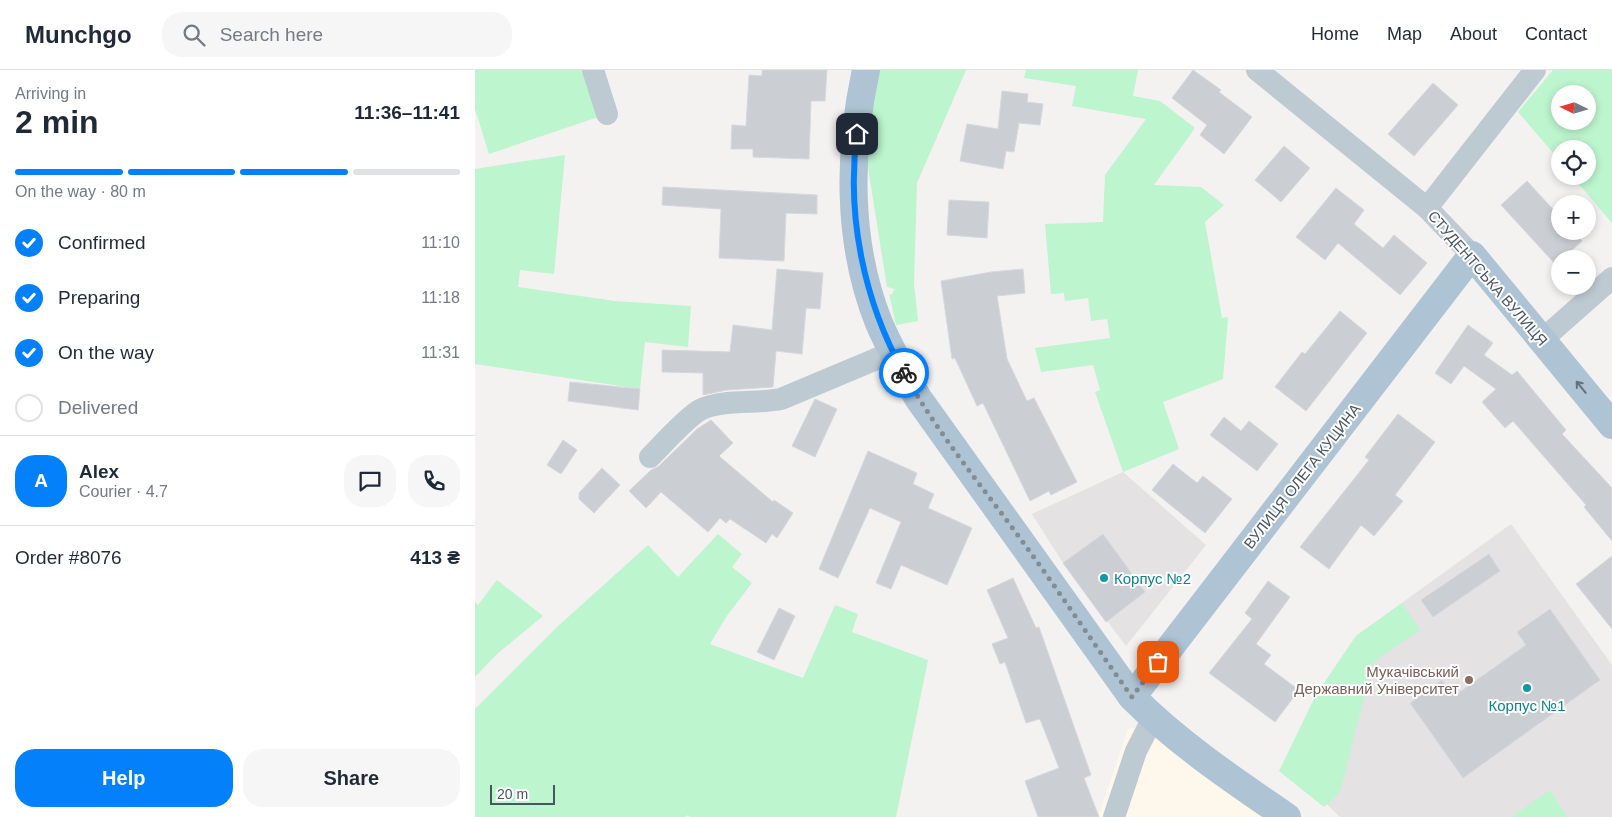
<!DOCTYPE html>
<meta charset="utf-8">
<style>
:root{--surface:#fff;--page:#f6f6f7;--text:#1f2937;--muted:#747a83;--line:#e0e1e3;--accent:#0480fb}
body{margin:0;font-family:Arial,sans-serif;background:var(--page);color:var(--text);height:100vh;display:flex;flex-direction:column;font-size:19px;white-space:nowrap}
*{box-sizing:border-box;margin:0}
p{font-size:16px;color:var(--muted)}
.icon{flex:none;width:28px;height:28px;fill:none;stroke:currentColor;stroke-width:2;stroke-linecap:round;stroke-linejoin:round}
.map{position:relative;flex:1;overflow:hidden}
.drawer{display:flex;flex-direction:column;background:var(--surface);width:475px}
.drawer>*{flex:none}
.needle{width:32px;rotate:275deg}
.buttons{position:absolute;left:1076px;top:15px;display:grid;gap:10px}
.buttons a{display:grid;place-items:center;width:45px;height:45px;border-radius:50%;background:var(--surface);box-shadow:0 2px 8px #0003;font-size:25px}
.scale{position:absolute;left:15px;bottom:12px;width:65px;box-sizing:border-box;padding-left:5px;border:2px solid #475661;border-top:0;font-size:14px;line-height:18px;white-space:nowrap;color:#475661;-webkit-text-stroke:4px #fff;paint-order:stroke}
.pin{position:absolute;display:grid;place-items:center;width:42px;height:42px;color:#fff;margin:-21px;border-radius:10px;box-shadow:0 2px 8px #0006}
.courier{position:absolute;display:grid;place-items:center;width:50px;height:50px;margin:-25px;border:4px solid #0480fb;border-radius:50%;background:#fff;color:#222;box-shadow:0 1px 6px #0007}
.head em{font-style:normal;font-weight:700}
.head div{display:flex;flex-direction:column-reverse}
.head{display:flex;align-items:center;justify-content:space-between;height:85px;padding:0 15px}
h1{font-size:32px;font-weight:700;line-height:38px}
.bar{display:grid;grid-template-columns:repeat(4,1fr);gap:8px 5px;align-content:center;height:60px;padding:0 15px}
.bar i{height:6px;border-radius:4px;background:var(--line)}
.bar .active{background:var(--accent)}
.bar p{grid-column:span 4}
.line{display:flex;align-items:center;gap:12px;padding:0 15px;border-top:1px solid var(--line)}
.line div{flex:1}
.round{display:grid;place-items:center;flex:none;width:52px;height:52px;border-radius:20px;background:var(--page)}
ol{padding:0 15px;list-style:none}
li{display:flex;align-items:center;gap:15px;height:55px}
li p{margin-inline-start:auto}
li .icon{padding:5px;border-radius:50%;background:var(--accent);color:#fff;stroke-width:4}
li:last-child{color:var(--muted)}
li i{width:28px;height:28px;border:2px solid var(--line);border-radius:50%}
.action{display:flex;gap:10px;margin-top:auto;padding:10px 15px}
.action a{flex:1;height:58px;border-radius:20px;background:var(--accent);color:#fff;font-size:20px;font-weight:700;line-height:58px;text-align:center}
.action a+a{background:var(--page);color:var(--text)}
header{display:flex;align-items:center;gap:30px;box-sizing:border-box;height:70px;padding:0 25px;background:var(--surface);border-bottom:1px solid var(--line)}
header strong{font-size:24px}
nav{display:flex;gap:28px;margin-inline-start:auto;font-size:18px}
.search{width:350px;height:45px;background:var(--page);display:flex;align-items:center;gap:12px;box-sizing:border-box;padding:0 18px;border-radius:20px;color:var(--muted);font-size:19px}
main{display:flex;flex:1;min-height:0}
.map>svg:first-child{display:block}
</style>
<header>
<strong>Munchgo</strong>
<div class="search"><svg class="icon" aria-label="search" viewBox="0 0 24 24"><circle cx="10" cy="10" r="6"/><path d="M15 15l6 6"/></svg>Search here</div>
<nav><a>Home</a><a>Map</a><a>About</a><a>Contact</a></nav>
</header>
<main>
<section class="drawer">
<div class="head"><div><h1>2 min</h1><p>Arriving in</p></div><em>11:36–11:41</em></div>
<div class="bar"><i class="active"></i><i class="active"></i><i class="active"></i><i></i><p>On the way · 80 m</p></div>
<ol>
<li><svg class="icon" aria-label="check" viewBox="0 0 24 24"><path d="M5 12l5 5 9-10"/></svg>Confirmed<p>11:10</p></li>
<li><svg class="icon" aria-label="check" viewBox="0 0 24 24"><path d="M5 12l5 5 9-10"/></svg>Preparing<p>11:18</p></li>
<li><svg class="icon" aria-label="check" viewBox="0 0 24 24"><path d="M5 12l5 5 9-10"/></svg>On the way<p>11:31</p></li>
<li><i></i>Delivered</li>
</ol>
<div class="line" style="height:90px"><b class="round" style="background:var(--accent);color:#fff">A</b><div><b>Alex</b><p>Courier · 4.7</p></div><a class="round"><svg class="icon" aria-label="chat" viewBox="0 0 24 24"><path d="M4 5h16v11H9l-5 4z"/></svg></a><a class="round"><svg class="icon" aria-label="phone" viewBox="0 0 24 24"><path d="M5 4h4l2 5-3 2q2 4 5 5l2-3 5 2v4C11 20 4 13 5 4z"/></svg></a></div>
<div class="line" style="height:65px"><div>Order #8076</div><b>413 ₴</b></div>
<div class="action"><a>Help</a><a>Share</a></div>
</section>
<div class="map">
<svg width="1137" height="747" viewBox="0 0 1137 747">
<rect width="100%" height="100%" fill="#f4f1f1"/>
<path fill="#fef7eb" d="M660,658L676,663L789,747H623L653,659Z"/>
<g fill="#e5e2e3">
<path d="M648,402L731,475L651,576L588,493L557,444Z"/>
<path d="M1036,454L1137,595V747H865L809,694L841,625L881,566Z"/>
</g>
<g fill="#bcf5ce" fill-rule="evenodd">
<path d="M0,0H118L132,44L14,84L0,39Z"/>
<path d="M400,0H491L442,113L439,214L443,251L421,255L414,223L416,225L420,219L412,217L387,60Z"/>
<path d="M551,0H663L658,26L685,31L720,58L679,115L726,117L749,135L730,152L747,248L753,247L748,309L688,332L704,379L648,402L620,322L625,320L618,295L566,302L560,278L635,268L632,249L616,251L613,228L590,231L589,223L576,224L570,154L628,152L630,105L671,49L597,36L601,16L549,8Z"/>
<path d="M1078,0H1137V153L1097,106H1112V79H1085V91L1043,42ZM1085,24H1112V51H1085Z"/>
<path d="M90,85L79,204L45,200L43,217L140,231L216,236L213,277L170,272L165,319L0,294V99Z"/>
<path d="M243,464L267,484L257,497L277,513L251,547L235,574L328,608L360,535L383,544L377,562L453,590L421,747H215L213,745L210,747H0V639L82,557L173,475L203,507Z"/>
<path d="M22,510L68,546L22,584L0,607V532L3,535Z"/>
<path d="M927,533L945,560L900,591L897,596L866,718L863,724L849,737L804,701L841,625L881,566Z"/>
<path d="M1075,720L1092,747H1037Z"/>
</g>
<g fill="#cbcfd4" stroke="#d5d8dd">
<path d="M287,0H352L350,31H336L334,89L278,87V79H256L257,55L271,56L274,5L287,6Z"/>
<path d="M718,0L746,20L744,22L777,47L749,84L725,65L732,55L697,28Z"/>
<path d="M958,13L983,35L939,86L913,64Z"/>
<path d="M527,21L553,24L552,32L568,34L565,55L544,53L539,82L531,81L528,99L485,91L492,54L523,59Z"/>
<path d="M809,76L835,98L806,132L780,110Z"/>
<path d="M1052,111L1085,147V161H1098L1107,171L1081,195L1026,135Z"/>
<path d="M188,117L342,125V144L311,143L309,191L244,188L246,139L187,135Z"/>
<path d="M861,118L889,140L879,154L908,178L919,165L952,193L925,225L863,173L850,190L821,167Z"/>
<path d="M474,130L514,132L512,168L472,165Z"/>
<path d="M302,199L348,203L345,239L331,238L327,284L301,281L298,317L252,320L228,325V303L187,302V280L255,282L258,255L297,260Z"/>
<path d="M548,199L550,223L522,226L532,289L552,331L559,328L602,412L576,425L574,421L555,431L508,333L502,336L480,288L477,289L466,211L516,202Z"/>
<path d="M865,241L892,263L831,341L800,317L827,282L830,284Z"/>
<path d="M993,255L1018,273L1009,285L1037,305L1042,301L1091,360L1087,364L1137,418V471L1109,437L1111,435L1038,351L1030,358L1007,332L1021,319L989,296L976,314L960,303Z"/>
<path d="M95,312L165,319L163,340L93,331Z"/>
<path d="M340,329L362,339L340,387L317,376Z"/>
<path d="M923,344L960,372L920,425L928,431L899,466L886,455L854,499L825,477L894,390L890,387Z"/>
<path d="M749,347L766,361L774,351L803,374L782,401L735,365Z"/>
<path d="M236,350L258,373L244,386L298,432L299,430L318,443L302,468L297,464L291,473L255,449L251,453L245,448L233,462L186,422L171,438L154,421L176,400L184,396L222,359Z"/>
<path d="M88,370L102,380L86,404L72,395Z"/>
<path d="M393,381L442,403L438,414L459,424L453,438L497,458L472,515L426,495L416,519L401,513L426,452L395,438L363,508L344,499Z"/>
<path d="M698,394L722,413L728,406L757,429L730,463L677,420Z"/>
<path d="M127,398L145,415L119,443L104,429V423Z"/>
<path d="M628,464L670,522L631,552L588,493Z"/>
<path d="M1014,484L1025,501L958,547L946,530Z"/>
<path d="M1137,486V559L1101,514Z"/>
<path d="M538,508L561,558L564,557L616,705L609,708L624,747H563L550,711L584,698L565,649L551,653L530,592L525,594L517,574L533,568L512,520Z"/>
<path d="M793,511L815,527L781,574L796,585L789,594L824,620L800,652L734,603L777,549L770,543Z"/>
<path d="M304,538L320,546L299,590L282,582Z"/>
<path d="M1075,539L1125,610L988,708L935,633L967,610L979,626L1051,575L1042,562Z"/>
</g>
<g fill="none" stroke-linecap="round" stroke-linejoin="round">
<g stroke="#becad2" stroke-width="22">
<path d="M118,0L132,44"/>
<path d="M782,0L952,138L997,185"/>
<path d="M952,138L1060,0"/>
<path d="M1068,269L1137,208"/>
<path d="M175,387C187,375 212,347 225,340C246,329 282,334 306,329L418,282"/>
<path d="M639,747L661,681L678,648"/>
</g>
<g stroke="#aec3d3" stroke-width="28">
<path d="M391,0C373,82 372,174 404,253C415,279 429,303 443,328L657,627C704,674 758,710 812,747"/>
<path d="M657,627L997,185L1137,355"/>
</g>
</g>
<defs><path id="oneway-shaft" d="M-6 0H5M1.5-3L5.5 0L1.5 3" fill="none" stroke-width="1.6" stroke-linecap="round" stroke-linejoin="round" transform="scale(1.25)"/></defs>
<use stroke="#61717e" href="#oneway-shaft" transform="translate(1106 317) rotate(-129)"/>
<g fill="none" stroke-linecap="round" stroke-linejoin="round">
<path stroke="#848c93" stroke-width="5" stroke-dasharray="0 9" d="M429,303C462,362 505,414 545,468C583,520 619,574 657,627L683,592"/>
<path stroke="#0480fb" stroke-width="6" d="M382,64C371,145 389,232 429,303"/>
</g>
<g fill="#0f9aa8" stroke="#fff" stroke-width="2">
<circle cx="629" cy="508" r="5"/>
<circle cx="1052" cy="618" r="5"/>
</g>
<circle fill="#8d6e63" stroke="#fff" stroke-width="2" cx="994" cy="610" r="5"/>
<g text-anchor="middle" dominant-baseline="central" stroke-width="4" stroke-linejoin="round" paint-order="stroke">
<g font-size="15" fill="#475661" stroke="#fff">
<text transform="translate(1013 208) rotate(49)">СТУДЕНТСЬКА ВУЛИЦЯ</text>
<text transform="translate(827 406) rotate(-52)">ВУЛИЦЯ ОЛЕГА КУЦИНА</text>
</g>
<g font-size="15" fill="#0d838f" stroke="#fff" text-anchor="start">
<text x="639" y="508">Корпус №2</text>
<text x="1052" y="635" text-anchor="middle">Корпус №1</text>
</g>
<g font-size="15" fill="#785e54" stroke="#fff" text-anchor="end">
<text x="984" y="601">Мукачівський<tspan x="984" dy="17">Державний Університет</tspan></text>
</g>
</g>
</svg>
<div class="buttons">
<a><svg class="needle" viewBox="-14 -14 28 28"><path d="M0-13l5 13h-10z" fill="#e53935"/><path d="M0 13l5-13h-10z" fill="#747a83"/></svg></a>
<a><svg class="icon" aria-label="locate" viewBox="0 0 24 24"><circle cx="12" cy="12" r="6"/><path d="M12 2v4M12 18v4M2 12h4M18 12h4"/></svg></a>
<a>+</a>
<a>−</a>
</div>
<div class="scale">20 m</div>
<div class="pin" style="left:683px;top:592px;background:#ea580c"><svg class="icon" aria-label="bag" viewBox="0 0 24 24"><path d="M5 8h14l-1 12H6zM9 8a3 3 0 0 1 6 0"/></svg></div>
<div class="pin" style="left:382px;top:64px;background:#1f2937"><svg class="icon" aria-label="home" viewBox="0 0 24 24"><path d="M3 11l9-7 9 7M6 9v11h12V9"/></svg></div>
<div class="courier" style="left:429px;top:303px"><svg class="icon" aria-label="bike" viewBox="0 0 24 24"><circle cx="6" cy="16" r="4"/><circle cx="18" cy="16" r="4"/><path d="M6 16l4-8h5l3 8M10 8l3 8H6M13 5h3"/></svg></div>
</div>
</main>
